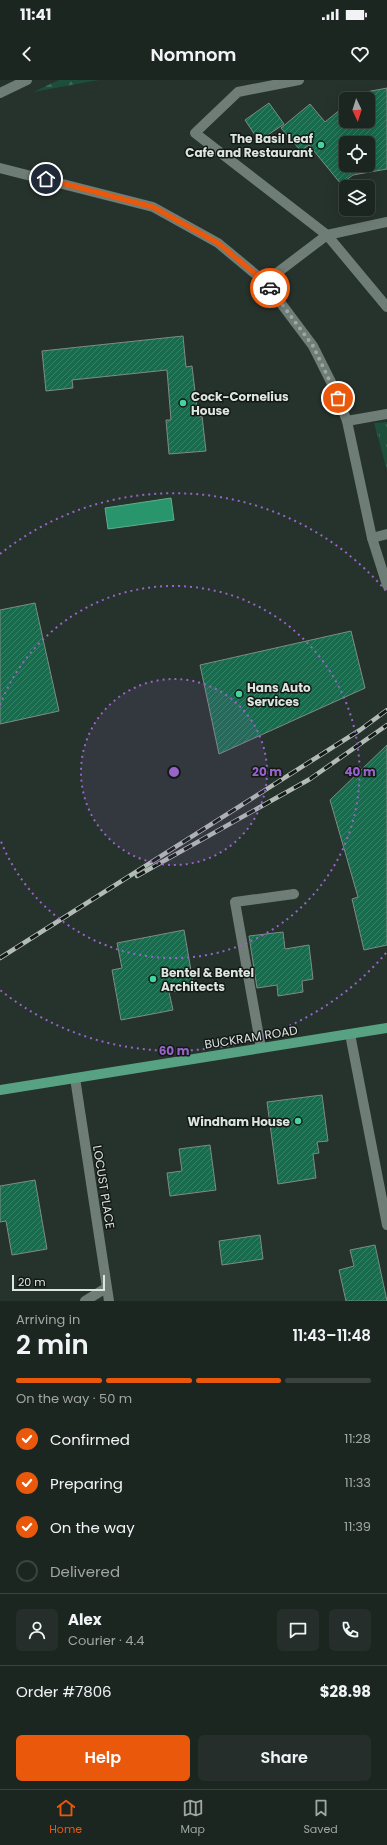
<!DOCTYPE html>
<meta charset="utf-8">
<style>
:root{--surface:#1c2621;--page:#252e2a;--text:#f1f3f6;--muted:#a0a5a5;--line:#3a433f;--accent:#ea580c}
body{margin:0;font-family:Poppins,sans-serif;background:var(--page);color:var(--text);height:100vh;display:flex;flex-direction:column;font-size:15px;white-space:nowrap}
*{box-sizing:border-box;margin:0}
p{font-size:13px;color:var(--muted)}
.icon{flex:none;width:22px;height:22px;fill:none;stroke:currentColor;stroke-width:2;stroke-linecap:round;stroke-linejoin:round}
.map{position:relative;height:1221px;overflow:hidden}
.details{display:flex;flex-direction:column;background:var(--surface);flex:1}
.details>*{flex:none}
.needle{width:26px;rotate:176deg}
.tools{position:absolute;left:339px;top:12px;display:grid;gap:8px}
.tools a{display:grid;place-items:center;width:36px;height:36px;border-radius:6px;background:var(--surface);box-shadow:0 4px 16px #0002,0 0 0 1px var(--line);font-size:20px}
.scale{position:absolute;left:12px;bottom:10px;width:93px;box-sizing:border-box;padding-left:4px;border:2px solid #dde5e1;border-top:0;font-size:11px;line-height:14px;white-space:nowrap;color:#dde5e1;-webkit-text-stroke:3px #131916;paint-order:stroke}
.pin{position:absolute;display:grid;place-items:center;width:34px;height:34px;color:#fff;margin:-17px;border:2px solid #fff;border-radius:50%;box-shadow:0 1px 4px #0007}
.courier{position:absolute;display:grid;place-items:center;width:40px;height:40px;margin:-20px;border:3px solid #ea580c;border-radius:50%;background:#fff;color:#222;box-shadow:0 1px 5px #0007}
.overview em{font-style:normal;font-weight:600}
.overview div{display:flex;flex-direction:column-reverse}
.overview{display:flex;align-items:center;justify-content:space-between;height:68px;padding:0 16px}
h1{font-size:26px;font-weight:600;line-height:30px}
.bar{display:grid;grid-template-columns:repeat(4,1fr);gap:6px 4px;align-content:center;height:48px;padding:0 16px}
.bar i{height:5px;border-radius:3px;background:var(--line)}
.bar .active{background:var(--accent)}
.bar p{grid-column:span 4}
.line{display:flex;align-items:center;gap:10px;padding:0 16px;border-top:1px solid var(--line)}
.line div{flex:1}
.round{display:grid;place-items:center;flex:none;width:42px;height:42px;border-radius:6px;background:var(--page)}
ol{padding:0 16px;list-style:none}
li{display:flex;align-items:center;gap:12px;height:44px}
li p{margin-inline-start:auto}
li .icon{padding:4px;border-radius:50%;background:var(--accent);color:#fff;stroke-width:4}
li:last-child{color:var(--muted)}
li i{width:22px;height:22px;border:2px solid var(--line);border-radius:50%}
.primary-button{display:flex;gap:8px;margin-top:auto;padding:8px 16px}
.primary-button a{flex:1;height:46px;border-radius:6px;background:var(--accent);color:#fff;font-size:16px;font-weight:600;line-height:46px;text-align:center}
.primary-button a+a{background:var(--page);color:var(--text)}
.status{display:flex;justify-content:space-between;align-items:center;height:28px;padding:0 20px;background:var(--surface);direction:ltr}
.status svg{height:11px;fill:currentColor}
header{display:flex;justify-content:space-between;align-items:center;height:52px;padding:0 16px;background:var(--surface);font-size:18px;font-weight:600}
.tab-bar{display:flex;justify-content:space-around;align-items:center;height:56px;border-top:1px solid var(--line);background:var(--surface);font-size:11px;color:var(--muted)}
.tab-bar a{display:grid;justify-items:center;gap:2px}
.tab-bar .active{color:var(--accent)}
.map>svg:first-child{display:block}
</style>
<div class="status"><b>11:41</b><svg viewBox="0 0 49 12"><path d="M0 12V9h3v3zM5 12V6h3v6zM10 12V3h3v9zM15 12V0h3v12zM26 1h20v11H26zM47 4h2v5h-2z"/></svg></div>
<header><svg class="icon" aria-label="back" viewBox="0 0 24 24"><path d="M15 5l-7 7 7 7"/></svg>Nomnom<svg class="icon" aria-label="heart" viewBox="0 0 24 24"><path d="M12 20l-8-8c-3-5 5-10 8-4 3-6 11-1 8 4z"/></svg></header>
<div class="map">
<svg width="387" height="1221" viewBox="0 0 387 1221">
<defs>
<pattern id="grass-tufts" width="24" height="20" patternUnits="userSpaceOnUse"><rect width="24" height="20" fill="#1c4e3a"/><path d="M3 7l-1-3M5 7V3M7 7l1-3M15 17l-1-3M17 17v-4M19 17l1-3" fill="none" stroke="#3d6756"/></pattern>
<pattern id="forest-firs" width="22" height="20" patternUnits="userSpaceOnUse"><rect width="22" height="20" fill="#1c4e3a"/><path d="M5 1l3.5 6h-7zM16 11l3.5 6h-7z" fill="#3d6756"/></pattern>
<pattern id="building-hatch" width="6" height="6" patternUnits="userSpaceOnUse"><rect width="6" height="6" fill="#196b4e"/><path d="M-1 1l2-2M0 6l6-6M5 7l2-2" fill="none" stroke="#3a8067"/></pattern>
</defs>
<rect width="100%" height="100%" fill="#26322c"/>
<path fill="url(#grass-tufts)" d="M387,342V390L374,343Z"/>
<path fill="url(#forest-firs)" d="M59,0H99L33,12Z"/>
<path fill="#29956d" stroke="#5fad90" d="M171,418L174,440L108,449L105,428Z"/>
<g fill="url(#building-hatch)" stroke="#7d8c84" fill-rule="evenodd">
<path d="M387,8V89L353,95L341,104L309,65L301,71L281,48L310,24L325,42L346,25V41H368V19H354L361,13ZM346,63H368V85H346Z"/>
<path d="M269,23L284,44L259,61L245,40Z"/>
<path d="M183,256L186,287L192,286L198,337L202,336L206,371L169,374L166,340H171L167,290L72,300L73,308L46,311L42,271Z"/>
<path d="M35,523L59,631L0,644V530Z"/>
<path d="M351,551L365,608L219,674L200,585Z"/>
<path d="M387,665V865L364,870L352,819L358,817L330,720Z"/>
<path d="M184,850L194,908L169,912L173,930L121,940L112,890L122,888L117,863Z"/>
<path d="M283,852L285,869L309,865L313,899L302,901L303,912L278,916L277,905L257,908L249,856Z"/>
<path d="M322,1015L328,1061L317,1062L319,1073L313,1074L316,1098L278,1104L267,1022Z"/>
<path d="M210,1065L216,1110L170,1116L167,1093L182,1091L179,1069Z"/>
<path d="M35,1100L47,1169L12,1175L6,1141L0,1142V1106Z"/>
<path d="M260,1155L263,1179L222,1185L219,1161Z"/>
<path d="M375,1165L387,1221H346L339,1190L354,1186L350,1170Z"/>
</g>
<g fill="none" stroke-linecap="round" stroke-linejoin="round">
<g stroke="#6e7d75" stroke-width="10">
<path d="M299,0L238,12L195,53L327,155L387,227"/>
<path d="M0,13L27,0"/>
<path d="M0,88L153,127L218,163L265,202L313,266L333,306L347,341L372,458L387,505"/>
<path d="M265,202L327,155L387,142"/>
<path d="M347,341L387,334"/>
<path d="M372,458L387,454"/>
<path d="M350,954L387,1145"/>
<path d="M261,968L235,822L294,814"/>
<path d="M75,998L109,1221"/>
<path d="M85,1221L106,1208"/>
</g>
<path stroke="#56a283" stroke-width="10" d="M0,1010L387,948"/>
<defs>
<g id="rail">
<path d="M137,796L310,699L387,645"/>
<path d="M0,878L360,650L387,630"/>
</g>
</defs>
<use href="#rail" stroke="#b2bbb6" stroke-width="4.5"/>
<use href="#rail" stroke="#131916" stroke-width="3" stroke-dasharray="9" stroke-linecap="butt"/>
</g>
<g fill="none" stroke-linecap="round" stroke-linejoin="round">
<path stroke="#9da6a2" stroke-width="4" stroke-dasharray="0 7.2" d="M270,208L313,266L338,318"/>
<path stroke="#ea580c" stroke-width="5" d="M46,99L153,127L218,163L265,202L270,208"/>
</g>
<circle cx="174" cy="692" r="93" fill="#9864c9" fill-opacity=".12"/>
<g fill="none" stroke="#9864c9" stroke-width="2" stroke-dasharray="2 4">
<circle cx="174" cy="692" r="93"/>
<path d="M0 625A186 186 0 1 1 0 759"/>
<path d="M386 873A279 279 0 0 1 0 910M0 474A279 279 0 0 1 386 511"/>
</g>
<g fill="#46d49e" stroke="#131916" stroke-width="1.5">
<circle cx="321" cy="65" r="4"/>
<circle cx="183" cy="323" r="4"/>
<circle cx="239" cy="614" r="4"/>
<circle cx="153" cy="899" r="4"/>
<circle cx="298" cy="1041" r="4"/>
</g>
<g text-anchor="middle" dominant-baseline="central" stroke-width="3" stroke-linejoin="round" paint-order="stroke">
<g font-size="12" font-weight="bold" fill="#dde5e1" stroke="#131916" text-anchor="start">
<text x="313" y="58" text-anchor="end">The Basil Leaf<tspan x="313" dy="14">Cafe and Restaurant</tspan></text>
<text x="191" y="316">Cock-Cornelius<tspan x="191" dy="14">House</tspan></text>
<text x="247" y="607">Hans Auto<tspan x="247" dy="14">Services</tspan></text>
<text x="161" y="892">Bentel &amp; Bentel<tspan x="161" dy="14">Architects</tspan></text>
<text x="290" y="1041" text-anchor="end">Windham House</text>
</g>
<g font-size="12" fill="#dde5e1" stroke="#131916">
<text transform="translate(251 957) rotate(-9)">BUCKRAM ROAD</text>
<text transform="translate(104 1107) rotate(81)">LOCUST PLACE</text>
</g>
</g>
<circle cx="174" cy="692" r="6" fill="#9864c9" stroke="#131916" stroke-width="2"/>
<g font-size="12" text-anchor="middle" font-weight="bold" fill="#9864c9" stroke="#131916" stroke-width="3" stroke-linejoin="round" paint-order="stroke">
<text x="267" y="696">20 m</text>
<text x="360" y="696">40 m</text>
<text x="174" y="975">60 m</text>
</g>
</svg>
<div class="tools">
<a><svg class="needle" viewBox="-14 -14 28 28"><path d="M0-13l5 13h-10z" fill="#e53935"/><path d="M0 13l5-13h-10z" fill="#a0a5a5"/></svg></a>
<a><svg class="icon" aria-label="locate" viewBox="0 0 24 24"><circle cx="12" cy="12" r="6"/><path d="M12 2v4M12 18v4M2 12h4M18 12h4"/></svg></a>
<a><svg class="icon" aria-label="layers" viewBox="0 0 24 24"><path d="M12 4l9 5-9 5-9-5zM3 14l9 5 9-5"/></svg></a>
</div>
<div class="scale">20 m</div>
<div class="pin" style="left:338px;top:318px;background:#ea580c"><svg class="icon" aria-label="bag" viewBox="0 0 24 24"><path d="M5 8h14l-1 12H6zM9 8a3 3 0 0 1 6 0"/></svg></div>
<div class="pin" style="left:46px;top:99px;background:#1f2937"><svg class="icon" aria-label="home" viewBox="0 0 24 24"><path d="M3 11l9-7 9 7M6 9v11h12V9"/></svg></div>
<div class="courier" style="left:270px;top:208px"><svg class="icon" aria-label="car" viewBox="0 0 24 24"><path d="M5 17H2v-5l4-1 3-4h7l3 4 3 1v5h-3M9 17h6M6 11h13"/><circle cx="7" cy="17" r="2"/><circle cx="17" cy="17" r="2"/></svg></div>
</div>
<section class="details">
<div class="overview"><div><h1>2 min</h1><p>Arriving in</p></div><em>11:43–11:48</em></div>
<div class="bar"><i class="active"></i><i class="active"></i><i class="active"></i><i></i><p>On the way · 50 m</p></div>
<ol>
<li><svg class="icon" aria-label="check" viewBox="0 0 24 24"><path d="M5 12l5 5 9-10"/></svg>Confirmed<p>11:28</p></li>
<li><svg class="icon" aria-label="check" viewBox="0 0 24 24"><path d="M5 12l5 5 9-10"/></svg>Preparing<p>11:33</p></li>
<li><svg class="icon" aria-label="check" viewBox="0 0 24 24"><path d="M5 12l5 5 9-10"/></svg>On the way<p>11:39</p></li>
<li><i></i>Delivered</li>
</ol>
<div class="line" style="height:72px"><a class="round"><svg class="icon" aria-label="person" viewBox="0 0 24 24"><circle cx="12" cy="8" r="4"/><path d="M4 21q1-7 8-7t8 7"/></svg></a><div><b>Alex</b><p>Courier · 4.4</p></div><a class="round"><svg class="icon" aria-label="chat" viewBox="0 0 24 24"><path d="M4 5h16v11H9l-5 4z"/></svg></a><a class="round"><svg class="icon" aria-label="phone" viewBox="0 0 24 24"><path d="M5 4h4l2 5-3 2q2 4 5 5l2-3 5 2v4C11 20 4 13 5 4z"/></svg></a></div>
<div class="line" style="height:52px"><div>Order #7806</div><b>$28.98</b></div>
<div class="primary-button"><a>Help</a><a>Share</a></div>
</section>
<nav class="tab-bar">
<a class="active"><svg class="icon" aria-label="home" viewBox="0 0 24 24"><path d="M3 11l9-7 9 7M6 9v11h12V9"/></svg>Home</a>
<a><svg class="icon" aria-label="map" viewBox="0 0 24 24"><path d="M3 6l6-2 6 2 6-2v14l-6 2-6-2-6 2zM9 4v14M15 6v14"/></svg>Map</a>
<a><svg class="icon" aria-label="saved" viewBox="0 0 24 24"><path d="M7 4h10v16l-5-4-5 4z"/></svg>Saved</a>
</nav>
